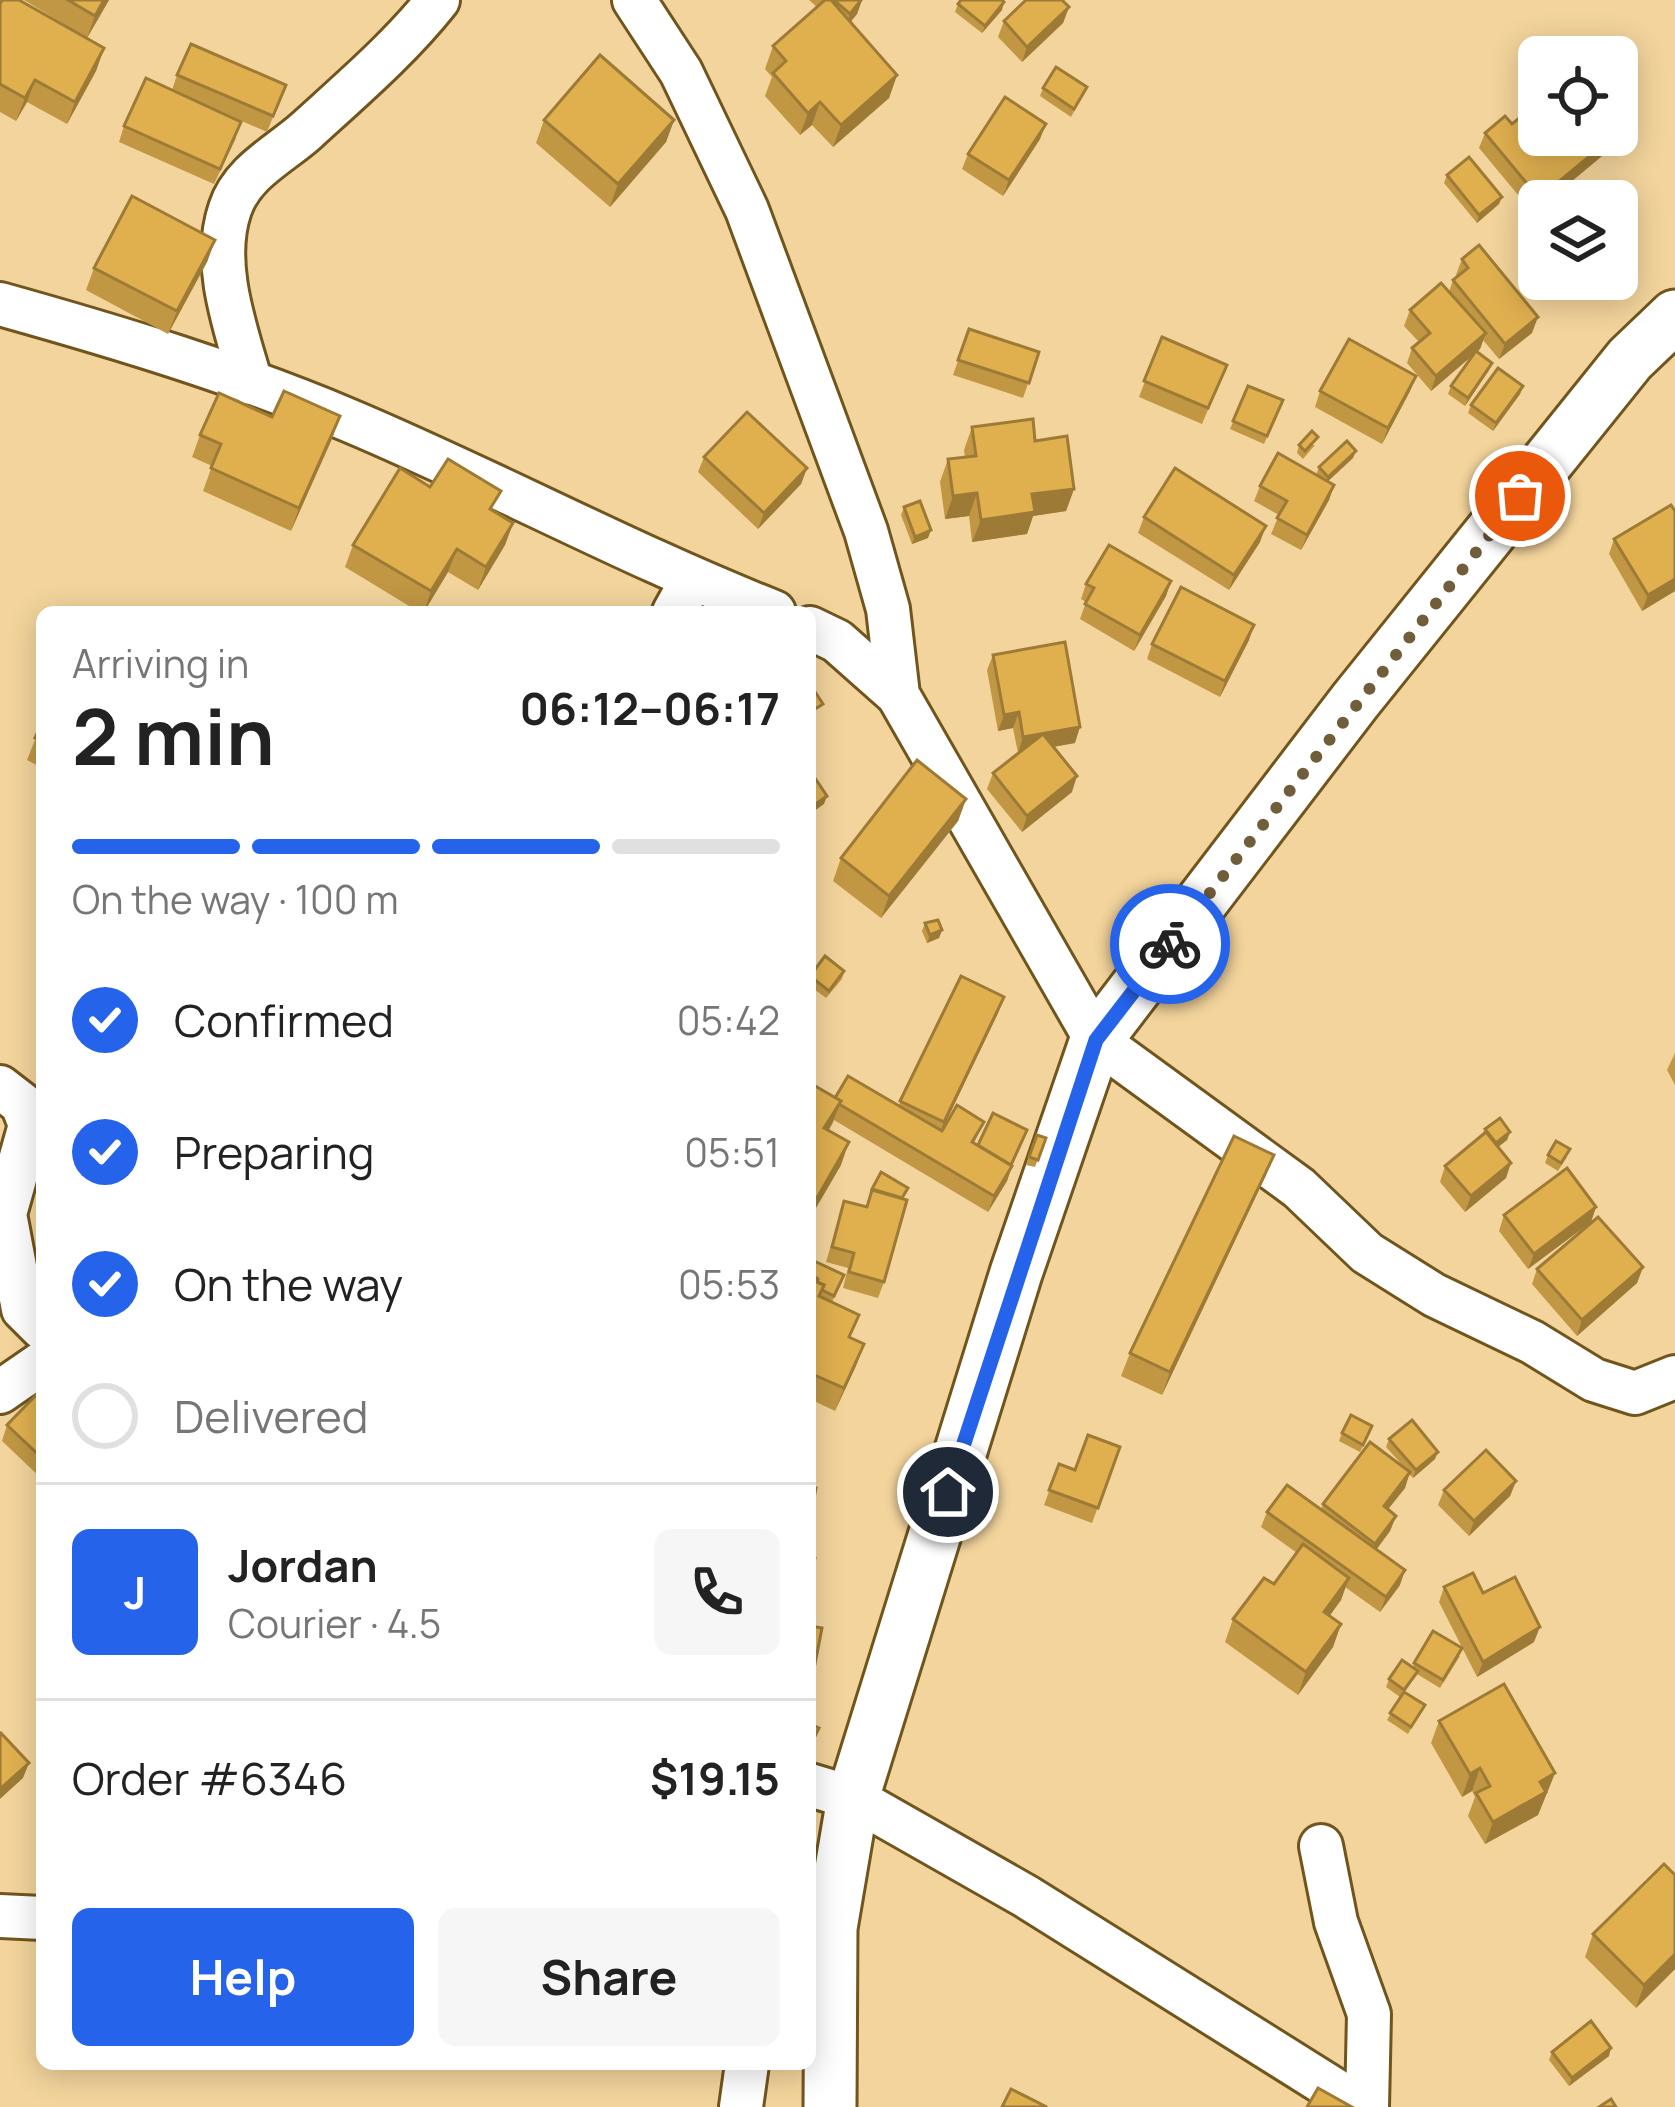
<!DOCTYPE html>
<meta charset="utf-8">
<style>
:root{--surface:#fff;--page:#f6f6f6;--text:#222;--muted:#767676;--line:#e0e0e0;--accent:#2563eb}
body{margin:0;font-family:Manrope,sans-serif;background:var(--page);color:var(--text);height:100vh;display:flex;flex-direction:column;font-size:45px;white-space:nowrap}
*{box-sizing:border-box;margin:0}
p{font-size:39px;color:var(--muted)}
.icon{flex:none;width:66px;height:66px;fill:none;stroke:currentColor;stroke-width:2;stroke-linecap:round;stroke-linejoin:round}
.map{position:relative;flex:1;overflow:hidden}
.details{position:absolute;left:36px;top:606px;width:780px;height:1464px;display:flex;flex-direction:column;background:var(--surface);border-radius:18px;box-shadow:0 6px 30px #0003}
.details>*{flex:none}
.tools{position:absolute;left:1518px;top:36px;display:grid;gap:24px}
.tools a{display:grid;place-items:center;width:120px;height:120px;border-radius:18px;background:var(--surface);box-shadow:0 6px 30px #0003;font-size:60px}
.pin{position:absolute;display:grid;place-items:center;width:102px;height:102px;color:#fff;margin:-51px;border:6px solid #fff;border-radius:50%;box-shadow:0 3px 12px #0007}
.courier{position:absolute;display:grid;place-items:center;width:120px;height:120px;margin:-60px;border:9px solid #2563eb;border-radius:50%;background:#fff;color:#222;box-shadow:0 3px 15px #0007}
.headline em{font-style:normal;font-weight:700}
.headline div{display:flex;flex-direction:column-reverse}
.headline{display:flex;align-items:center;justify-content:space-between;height:204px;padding:0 36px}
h1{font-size:78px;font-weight:700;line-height:90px}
.bar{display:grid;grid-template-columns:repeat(4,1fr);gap:18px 12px;align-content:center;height:144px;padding:0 36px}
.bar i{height:15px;border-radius:9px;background:var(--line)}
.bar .current{background:var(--accent)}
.bar p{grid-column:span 4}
.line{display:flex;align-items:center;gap:30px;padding:0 36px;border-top:3px solid var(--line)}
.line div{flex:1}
.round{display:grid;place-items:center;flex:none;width:126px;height:126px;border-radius:18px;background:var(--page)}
ol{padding:0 36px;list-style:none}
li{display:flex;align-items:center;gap:36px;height:132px}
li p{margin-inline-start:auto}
li .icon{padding:12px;border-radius:50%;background:var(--accent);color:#fff;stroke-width:4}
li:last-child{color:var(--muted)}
li i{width:66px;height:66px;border:6px solid var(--line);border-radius:50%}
.action{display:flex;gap:24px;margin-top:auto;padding:24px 36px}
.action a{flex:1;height:138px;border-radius:18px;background:var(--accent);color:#fff;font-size:48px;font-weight:700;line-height:138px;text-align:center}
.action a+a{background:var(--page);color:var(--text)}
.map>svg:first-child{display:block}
</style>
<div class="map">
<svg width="1675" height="2107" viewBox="0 0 1675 2107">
<rect width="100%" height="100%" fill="#f3d49c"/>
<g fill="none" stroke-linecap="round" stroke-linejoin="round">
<defs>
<g id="minor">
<path d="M634,0L681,72L747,210L866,531L888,609L898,695L1096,1040L1299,1188L1367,1253L1434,1295L1532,1342L1594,1380L1635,1393L1675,1377"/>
<path d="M0,304C118,337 234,372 348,420C491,480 629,555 774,612"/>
<path d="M251,383C236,330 211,264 230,209C242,172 279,155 306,131C352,89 400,48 438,0"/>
<path d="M674,612L692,580"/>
<path d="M810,628L837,641L898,695"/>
<path d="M0,1087L22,1104L30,1125L5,1214L23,1309L42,1328"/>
<path d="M0,1392L42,1363"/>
<path d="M810,1785L853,1798L1027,1897L1362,2107"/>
<path d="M1321,1846L1336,1922L1369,2014L1367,2107"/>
<path d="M0,1916L42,1918"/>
<path d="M741,2107L747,2064"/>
</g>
<path id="tertiary" d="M830,2107L831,1928L853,1798L1016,1273L1096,1040L1355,701L1630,359L1675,316"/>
</defs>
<use href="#minor" stroke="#70551c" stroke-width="48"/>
<use href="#tertiary" stroke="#70551c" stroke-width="57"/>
<use href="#minor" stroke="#fff" stroke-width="42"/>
<use href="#tertiary" stroke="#fff" stroke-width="51"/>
</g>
<g fill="#c19744">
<path d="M24,0H109L87,38L104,48L96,71L67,124L27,102L16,121L0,112V4L82,35Z"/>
<path d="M809,0H862L857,14L850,22L897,75L889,98L833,147L812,125L800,135L765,96L772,77L765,69L773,46L817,7Z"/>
<path d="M958,4L1002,10L982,33L955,12Z"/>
<path d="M1069,7L1063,23L1022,62L998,37L1004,21Z"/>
<path d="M177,75L286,85L267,132L200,103L236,138L214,184L119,142L124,126L172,90Z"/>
<path d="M1087,87L1071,117L1040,96L1043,88Z"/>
<path d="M1534,94L1608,141L1602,156L1548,201H1539V208L1533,213L1479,148L1485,133L1512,124L1529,110Z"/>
<path d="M544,120H674L666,142L610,207L536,143Z"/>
<path d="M1040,139L1003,196L962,169L968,154Z"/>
<path d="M1447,175L1499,204L1477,223L1444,183Z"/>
<path d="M215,240L207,262L168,334L86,290L94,268Z"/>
<path d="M1462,259L1532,333L1499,359L1483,340L1480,349L1477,352L1489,370L1465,406L1448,394L1451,386L1474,354L1431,391L1407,363L1412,348L1419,342L1404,326L1410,310L1449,292L1453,280L1458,277L1456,275Z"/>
<path d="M969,329L1039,352L1023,398L953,375Z"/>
<path d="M1162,337L1227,365L1202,424L1139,397Z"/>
<path d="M1416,376L1410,391L1382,444L1315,407L1320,391Z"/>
<path d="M1248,386L1283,400L1264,444L1230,429Z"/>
<path d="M1523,386L1520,394L1493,431L1468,413L1471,405Z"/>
<path d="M340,416L291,531L203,491L212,466L192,457L200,435L272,417Z"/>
<path d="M972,427L1035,441L1074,489L1066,511L1033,516L1027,534L972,542L969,516L945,519L940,482L948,459L965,457L964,450Z"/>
<path d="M1299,445H1315L1303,459L1297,453Z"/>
<path d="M704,457L807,468L801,484L758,529L698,472Z"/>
<path d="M1353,458L1328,481L1334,485L1329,500L1301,550L1271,534L1279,515L1254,501L1260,486L1316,475L1319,467Z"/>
<path d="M430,487L494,511L513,523L505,545L478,590L448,572L424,612H419L345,567L353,545Z"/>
<path d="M904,507L928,538L912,544L901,515Z"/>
<path d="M1675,511V591L1642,611L1609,554L1614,539Z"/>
<path d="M1144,517L1260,542L1229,590L1138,533Z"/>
<path d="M1171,581L1166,596L1134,651L1080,619L1086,602L1081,599L1086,584Z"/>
<path d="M1249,640L1220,697L1147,659L1152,644Z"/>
<path d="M993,655L1075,743L1053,747L1072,792L1022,832L987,789L993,773L1020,753H1018L1013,728L998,731L987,670Z"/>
<path d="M42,722V768L27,760Z"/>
<path d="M966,799L958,821L881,918L833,881L841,858Z"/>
<path d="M925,923L942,930L939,938L927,943L922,931Z"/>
<path d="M844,971L842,979L826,998L810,986V975Z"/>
<path d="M961,976L998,1013L942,1130L984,1122L974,1143L1012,1165L1007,1181L988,1212L834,1120L829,1130L841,1165L810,1218V1083L835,1098L899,1105Z"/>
<path d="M1675,1053V1085L1667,1070Z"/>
<path d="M1485,1129L1510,1132L1507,1140L1498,1147L1506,1178L1465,1212L1440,1182L1445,1166L1482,1135Z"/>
<path d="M1037,1135L1046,1138L1035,1167L1026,1165Z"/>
<path d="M1274,1155L1265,1177L1162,1395L1121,1376L1130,1353Z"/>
<path d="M1548,1155L1567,1157L1558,1171L1545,1163Z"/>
<path d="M872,1189L904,1199L884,1282L878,1298L843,1288L848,1268L826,1262L844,1201L866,1206Z"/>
<path d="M1596,1207L1591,1222L1528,1269L1499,1231L1504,1215Z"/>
<path d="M810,1259L844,1275L832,1302L851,1338L864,1344L835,1411L810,1399Z"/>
<path d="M1643,1267L1637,1283L1577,1336L1532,1284L1537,1269Z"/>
<path d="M42,1389V1479L2,1441L7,1425Z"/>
<path d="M1342,1433L1369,1434L1360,1452L1339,1441Z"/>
<path d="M1389,1439L1435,1459L1413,1478L1409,1474L1405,1488L1388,1509L1396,1516L1390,1531L1377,1549L1400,1585L1380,1612L1345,1587L1341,1600L1329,1616L1341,1624L1333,1647L1298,1695L1225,1642L1233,1619L1274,1584L1297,1553L1261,1527L1267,1512L1321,1509L1323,1504L1404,1467L1386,1447Z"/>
<path d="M1120,1447L1092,1523L1044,1505L1059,1464L1075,1470Z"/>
<path d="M1516,1481L1510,1496L1469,1536L1438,1505L1444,1490Z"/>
<path d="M1444,1587L1483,1593L1534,1642L1477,1677L1439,1602Z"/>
<path d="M1460,1656L1440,1688L1417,1674L1405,1692L1425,1705L1408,1734L1387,1720L1400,1697L1386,1687L1389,1679L1413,1667L1414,1663Z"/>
<path d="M1439,1721L1555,1773L1538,1815L1485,1844L1468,1816L1475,1797L1472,1791L1462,1797L1431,1743Z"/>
<path d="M1593,1934L1675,1969L1636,2008L1585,1957Z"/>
<path d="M1552,2052L1609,2056L1569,2086L1549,2060Z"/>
</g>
<g fill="#9d7b37">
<path d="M104,0H109L87,38L95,16Z"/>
<path d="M862,0L857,14L845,29L850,14Z"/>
<path d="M1004,2L1002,10L982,33L985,26Z"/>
<path d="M1069,7L1063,23L1022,62L1027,47Z"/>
<path d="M104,48L96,71L67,124L75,102Z"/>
<path d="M897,75L889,98L833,147L841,125Z"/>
<path d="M35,80L27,102L16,121L25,98Z"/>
<path d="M820,102L812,125L800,135L808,113Z"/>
<path d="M674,120L666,142L610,207L618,184Z"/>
<path d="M1046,124L1040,139L1003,196L1009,180Z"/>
<path d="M1608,141L1602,156L1548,201H1539V208L1533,213L1539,198Z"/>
<path d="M1502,197L1499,204L1477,223L1479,215Z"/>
<path d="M215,240L207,262L168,334L177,311Z"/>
<path d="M1538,317L1532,333L1499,359L1505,344Z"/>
<path d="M1486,333L1480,349L1431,391L1436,376Z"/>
<path d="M1492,363L1489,370L1465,406L1468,398Z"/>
<path d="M1416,376L1410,391L1382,444L1388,428Z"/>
<path d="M1523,386L1520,394L1493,431L1496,423Z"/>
<path d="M340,416L332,439L291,531L299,508Z"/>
<path d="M1356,451L1353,458L1325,484L1328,477Z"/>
<path d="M807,468L801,484L758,529L764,513Z"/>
<path d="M1334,485L1329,500L1301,550L1307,535Z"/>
<path d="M1074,489L1066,511L1033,516L1027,534L972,542L981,520L1032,494Z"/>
<path d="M977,493L969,516L945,519L953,496Z"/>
<path d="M513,523L505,545L478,590L486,567Z"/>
<path d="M1266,526L1260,542L1229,590L1234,575Z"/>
<path d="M931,530L928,538L912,544L915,537Z"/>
<path d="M457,549L448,572L424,612L431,591Z"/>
<path d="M1675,579V591L1642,611L1648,595Z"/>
<path d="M1171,581L1166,596L1134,651L1140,635Z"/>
<path d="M1254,625L1249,640L1220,697L1225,681Z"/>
<path d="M1019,712L1013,728L998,731L1004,715Z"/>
<path d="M1080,727L1075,743L1018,753L1023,737Z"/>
<path d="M1077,776L1072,792L1022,832L1027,816Z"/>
<path d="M827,796L824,804L810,814V808Z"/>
<path d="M966,799L958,821L881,918L889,896Z"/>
<path d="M942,930L939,938L927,943L930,935Z"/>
<path d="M1004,997L998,1013L938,1138L944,1122Z"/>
<path d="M841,1101L832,1124L816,1150L824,1128Z"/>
<path d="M1510,1132L1507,1140L1493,1151L1496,1143Z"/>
<path d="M849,1142L841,1165L810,1218L817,1198Z"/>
<path d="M1274,1155L1265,1177L1162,1395L1170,1372Z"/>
<path d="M1511,1163L1506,1178L1465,1212L1471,1196Z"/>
<path d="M1012,1166L1007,1181L988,1212L994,1196Z"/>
<path d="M1596,1207L1591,1222L1528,1269L1534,1254Z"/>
<path d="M1643,1267L1637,1283L1577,1336L1582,1320Z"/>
<path d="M864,1344L856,1366L835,1411L844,1388Z"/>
<path d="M1438,1452L1435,1459L1413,1478L1416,1470Z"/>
<path d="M1410,1472L1405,1488L1378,1522L1384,1506Z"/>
<path d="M1516,1481L1510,1496L1469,1536L1474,1521Z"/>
<path d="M1396,1516L1390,1531L1369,1559L1375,1544Z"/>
<path d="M1405,1570L1400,1585L1380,1612L1386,1597Z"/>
<path d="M1349,1578L1341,1600L1316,1635L1324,1612Z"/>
<path d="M1341,1624L1333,1647L1298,1695L1306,1672Z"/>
<path d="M1540,1627L1534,1642L1477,1677L1483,1662Z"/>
<path d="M29,1763L23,1778L0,1799V1789Z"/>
<path d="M1480,1768L1472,1791L1462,1797L1470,1774Z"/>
<path d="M1555,1773L1538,1815L1485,1844L1493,1822L1540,1782Z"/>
<path d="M1675,1954V1969L1636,2008L1644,1985Z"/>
<path d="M1611,2048L1609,2056L1569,2086L1572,2078Z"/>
</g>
<g fill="#e0b04f" stroke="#9d7b37" stroke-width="3">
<path d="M2,0H19L104,48L75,102L35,80L25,98L0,84V4Z"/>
<path d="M68,0H104L95,16Z"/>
<path d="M825,0H831L897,75L841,125L820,102L808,113L773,73L786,61L773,46Z"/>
<path d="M834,0H861L850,14Z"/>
<path d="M961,0H1002L1004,2L985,26L958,4Z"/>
<path d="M1026,0H1062L1069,7L1027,47L1004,21Z"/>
<path d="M191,44L286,85L273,116L177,75Z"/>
<path d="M600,55L674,120L618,184L544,120Z"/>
<path d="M1056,67L1087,87L1074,109L1043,88Z"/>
<path d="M146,78L241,122L220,169L124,126Z"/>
<path d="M1005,97L1046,124L1009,180L968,154Z"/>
<path d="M1539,102V135H1603L1608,141L1539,198L1485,133L1505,116L1512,124Z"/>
<path d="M1469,157L1502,197L1479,215L1447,175Z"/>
<path d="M132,196L215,240L177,311L94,268Z"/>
<path d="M1479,245L1538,317L1505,344L1453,280L1468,268L1462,259Z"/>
<path d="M1441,283L1486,333L1436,376L1412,348L1430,333L1410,310Z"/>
<path d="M969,329L1039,352L1029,383L958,360Z"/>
<path d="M1162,337L1227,365L1208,408L1144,381Z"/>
<path d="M1349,339L1416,376L1388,428L1320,391Z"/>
<path d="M1476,351L1492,363L1468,398L1451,386Z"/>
<path d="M1498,368L1523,386L1496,423L1471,405Z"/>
<path d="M1248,386L1283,400L1267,436L1233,421Z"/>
<path d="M284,391L340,416L299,508L211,468L221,444L200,435L219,393L272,417Z"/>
<path d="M747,412L807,468L764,513L704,457Z"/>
<path d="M1033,419L1035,441L1067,436L1074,489L1032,494L1035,512L981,520L977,493L953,496L948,459L976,456L972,427Z"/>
<path d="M1312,431L1318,437L1305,451L1299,445Z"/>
<path d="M1347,441L1356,451L1328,477L1319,467Z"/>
<path d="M1278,453L1334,485L1307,535L1277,518L1287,501L1260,486Z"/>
<path d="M448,459L501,491L490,509L513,523L486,567L457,549L431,591L353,545L400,468L430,487Z"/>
<path d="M1175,468L1266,526L1234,575L1144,517Z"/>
<path d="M920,501L931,530L915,537L904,507Z"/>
<path d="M1671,505L1675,511V579L1648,595L1614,539Z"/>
<path d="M1109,545L1171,581L1140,635L1085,604L1094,588L1086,584Z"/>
<path d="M1181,587L1254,625L1225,681L1152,644Z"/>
<path d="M1065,642L1080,727L1023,737L1019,712L1004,715L993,655Z"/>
<path d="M810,684L823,704L815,709L810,701Z"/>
<path d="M42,722V741L35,738Z"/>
<path d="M1043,734L1077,776L1027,816L993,773Z"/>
<path d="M917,760L966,799L889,896L841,858Z"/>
<path d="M813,775L827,796L810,808V777Z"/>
<path d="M938,920L942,930L930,935L925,923Z"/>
<path d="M825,956L844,971L829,991L810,976Z"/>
<path d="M961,976L1004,997L944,1122L900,1101Z"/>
<path d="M848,1076L942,1131L957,1105L984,1122L972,1142L1012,1166L994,1196L839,1104L841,1101L835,1098Z"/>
<path d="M810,1083L841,1101L824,1128L849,1142L817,1198L810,1194Z"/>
<path d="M993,1113L1027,1130L1011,1165L978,1145Z"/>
<path d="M1500,1118L1510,1132L1496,1143L1485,1129Z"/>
<path d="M1486,1132L1511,1163L1471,1196L1445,1166Z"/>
<path d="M1037,1135L1046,1138L1038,1160L1029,1157Z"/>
<path d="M1234,1136L1274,1155L1170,1372L1130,1353Z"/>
<path d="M1556,1141L1570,1149L1561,1163L1548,1155Z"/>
<path d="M1567,1168L1596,1207L1534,1254L1504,1215Z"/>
<path d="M881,1172L908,1188L902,1198L872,1189Z"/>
<path d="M872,1190L907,1200L884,1282L849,1272L854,1253L832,1247L844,1201L867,1207Z"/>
<path d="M1598,1217L1643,1267L1582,1320L1537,1269Z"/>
<path d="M810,1259L844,1275L834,1296L822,1290L824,1285L817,1282L818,1279L810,1274Z"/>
<path d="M810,1279L824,1285L819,1296L859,1315L849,1337L864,1344L844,1388L810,1373Z"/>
<path d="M42,1389V1458L7,1425Z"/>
<path d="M1351,1415L1372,1426L1363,1445L1342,1433Z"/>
<path d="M1412,1420L1438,1452L1416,1470L1389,1439Z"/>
<path d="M1088,1435L1120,1447L1098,1508L1049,1490L1059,1464L1075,1470Z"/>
<path d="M1370,1442L1410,1472L1384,1506L1396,1516L1375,1544L1323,1504Z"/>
<path d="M1486,1450L1516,1481L1474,1521L1444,1490Z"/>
<path d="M1287,1485L1405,1570L1386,1597L1267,1512Z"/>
<path d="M810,1487L816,1488L810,1519Z"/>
<path d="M1303,1544L1349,1578L1324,1612L1341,1624L1306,1672L1233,1619L1264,1578L1274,1584Z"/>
<path d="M810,1556L815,1558L812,1571H810Z"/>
<path d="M1473,1573L1483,1593L1515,1577L1540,1627L1483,1662L1444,1587Z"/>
<path d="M810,1626L822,1628L815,1664L810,1663Z"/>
<path d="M1433,1631L1462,1648L1443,1680L1414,1663Z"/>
<path d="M1402,1660L1418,1671L1404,1690L1389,1679Z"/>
<path d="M1504,1684L1555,1773L1540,1782L1546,1792L1493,1822L1476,1793L1490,1786L1480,1768L1470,1774L1439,1721Z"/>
<path d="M1404,1692L1425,1705L1411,1727L1390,1713Z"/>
<path d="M810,1724L819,1728L810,1746Z"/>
<path d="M1,1733L29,1763L0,1789V1734Z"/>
<path d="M1664,1864L1675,1875V1954L1644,1985L1593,1934Z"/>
<path d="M1591,2021L1611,2048L1572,2078L1552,2052Z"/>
<path d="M1318,2088L1352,2107H1307Z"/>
<path d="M1011,2089L1047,2107H1002Z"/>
<path d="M1611,2099L1616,2107H1599Z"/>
</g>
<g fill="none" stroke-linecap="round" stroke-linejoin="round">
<path stroke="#705d3a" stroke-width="12" stroke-dasharray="0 21.6" d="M1170,944L1520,496"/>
<path stroke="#2563eb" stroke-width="15" d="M948,1492L1096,1040L1170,944"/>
</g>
</svg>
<div class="tools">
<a><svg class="icon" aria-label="locate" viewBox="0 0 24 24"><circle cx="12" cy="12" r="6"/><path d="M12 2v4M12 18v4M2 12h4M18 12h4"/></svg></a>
<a><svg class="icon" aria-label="layers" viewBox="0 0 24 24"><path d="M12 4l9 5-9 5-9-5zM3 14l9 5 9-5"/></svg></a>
</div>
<div class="pin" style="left:1520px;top:496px;background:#ea580c"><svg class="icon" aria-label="bag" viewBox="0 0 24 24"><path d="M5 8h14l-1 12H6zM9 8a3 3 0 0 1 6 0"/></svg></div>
<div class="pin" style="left:948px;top:1492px;background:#1f2937"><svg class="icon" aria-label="home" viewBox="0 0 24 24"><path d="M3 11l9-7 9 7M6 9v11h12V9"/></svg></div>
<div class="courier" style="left:1170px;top:944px"><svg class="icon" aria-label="bike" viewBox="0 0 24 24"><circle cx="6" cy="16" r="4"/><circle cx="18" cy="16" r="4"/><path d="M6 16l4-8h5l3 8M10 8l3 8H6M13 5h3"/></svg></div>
<section class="details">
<div class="headline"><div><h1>2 min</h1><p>Arriving in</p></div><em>06:12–06:17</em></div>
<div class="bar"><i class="current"></i><i class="current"></i><i class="current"></i><i></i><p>On the way · 100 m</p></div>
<ol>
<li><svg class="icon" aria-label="check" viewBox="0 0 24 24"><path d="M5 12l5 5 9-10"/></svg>Confirmed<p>05:42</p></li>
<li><svg class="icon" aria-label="check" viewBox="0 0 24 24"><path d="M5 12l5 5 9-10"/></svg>Preparing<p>05:51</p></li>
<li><svg class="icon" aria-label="check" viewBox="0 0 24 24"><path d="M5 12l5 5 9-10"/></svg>On the way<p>05:53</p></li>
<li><i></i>Delivered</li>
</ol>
<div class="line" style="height:216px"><b class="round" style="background:var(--accent);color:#fff">J</b><div><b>Jordan</b><p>Courier · 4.5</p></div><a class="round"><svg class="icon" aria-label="phone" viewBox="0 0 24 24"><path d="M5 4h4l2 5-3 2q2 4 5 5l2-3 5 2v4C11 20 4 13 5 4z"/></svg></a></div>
<div class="line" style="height:156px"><div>Order #6346</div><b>$19.15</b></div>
<div class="action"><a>Help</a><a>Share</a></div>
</section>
</div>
